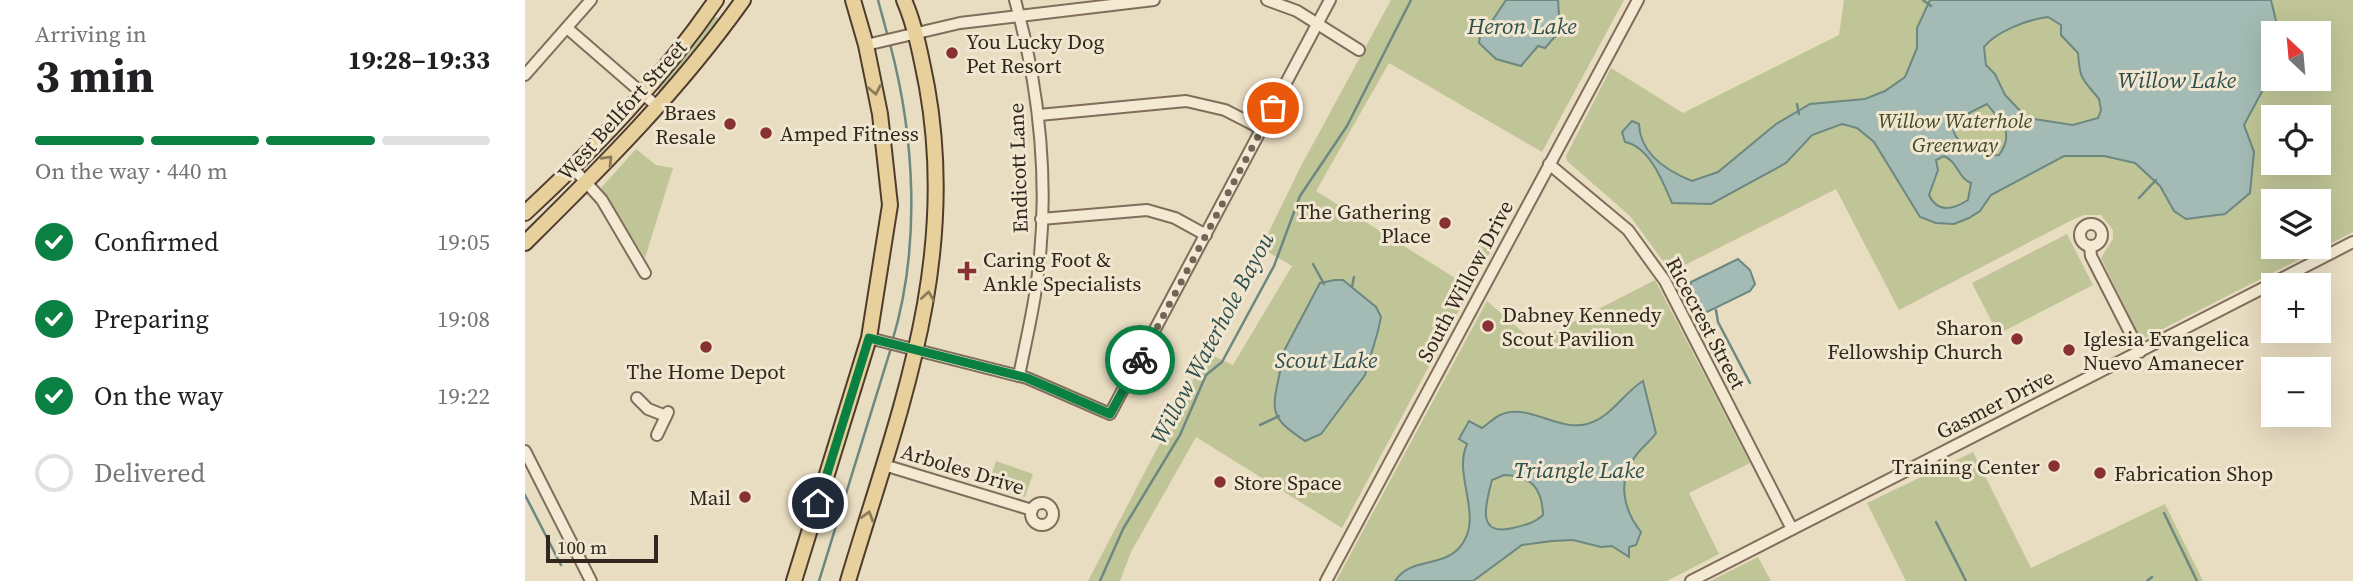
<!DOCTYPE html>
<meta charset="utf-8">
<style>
:root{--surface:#fff;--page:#f2f2f2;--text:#202124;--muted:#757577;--line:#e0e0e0;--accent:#0b8043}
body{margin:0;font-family:"Source Serif 4",serif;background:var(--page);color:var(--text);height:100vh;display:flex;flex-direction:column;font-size:26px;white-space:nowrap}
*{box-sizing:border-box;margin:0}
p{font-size:23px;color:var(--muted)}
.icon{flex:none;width:38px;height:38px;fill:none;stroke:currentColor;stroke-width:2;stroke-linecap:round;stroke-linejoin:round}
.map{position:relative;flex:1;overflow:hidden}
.details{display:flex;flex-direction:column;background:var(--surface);width:525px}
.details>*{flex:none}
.needle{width:46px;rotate:334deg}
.buttons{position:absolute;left:1736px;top:21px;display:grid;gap:14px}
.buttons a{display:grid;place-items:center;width:70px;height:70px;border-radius:0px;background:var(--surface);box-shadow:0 7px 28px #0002;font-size:35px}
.scale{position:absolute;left:21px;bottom:18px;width:112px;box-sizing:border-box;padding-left:7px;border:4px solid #31271d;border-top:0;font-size:19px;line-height:24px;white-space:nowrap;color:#31271d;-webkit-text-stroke:5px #f1e7d0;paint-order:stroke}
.pin{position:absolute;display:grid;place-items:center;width:60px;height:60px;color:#fff;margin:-30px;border:4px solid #fff;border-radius:50%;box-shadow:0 2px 7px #0007}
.courier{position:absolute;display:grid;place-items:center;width:70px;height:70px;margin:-35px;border:5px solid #0b8043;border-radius:50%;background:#fff;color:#222;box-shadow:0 2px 9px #0007}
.head em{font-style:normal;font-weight:700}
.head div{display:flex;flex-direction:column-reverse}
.head{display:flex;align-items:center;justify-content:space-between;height:119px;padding:0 35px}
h1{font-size:46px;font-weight:700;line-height:52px}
.bar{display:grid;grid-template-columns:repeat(4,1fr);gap:10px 7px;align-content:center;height:84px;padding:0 35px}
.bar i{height:9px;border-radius:5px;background:var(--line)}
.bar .current{background:var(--accent)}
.bar p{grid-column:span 4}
ol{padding:0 35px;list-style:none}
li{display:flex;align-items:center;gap:21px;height:77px}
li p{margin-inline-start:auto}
li .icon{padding:7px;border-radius:50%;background:var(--accent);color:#fff;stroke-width:4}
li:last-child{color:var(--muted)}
li i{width:38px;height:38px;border:4px solid var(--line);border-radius:50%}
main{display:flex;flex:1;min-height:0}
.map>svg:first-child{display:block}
</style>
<main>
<section class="details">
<div class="head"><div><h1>3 min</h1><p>Arriving in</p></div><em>19:28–19:33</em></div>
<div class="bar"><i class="current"></i><i class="current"></i><i class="current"></i><i></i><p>On the way · 440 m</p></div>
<ol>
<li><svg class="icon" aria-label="check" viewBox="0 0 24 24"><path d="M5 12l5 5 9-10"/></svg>Confirmed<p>19:05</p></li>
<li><svg class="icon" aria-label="check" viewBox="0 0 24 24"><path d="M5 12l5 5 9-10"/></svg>Preparing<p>19:08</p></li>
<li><svg class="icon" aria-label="check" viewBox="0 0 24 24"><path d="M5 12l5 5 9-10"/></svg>On the way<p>19:22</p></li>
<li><i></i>Delivered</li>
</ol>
</section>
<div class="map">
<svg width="1828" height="581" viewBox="0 0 1828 581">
<rect width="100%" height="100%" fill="#e8dcc1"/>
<g fill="#c0c597" fill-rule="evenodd">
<path d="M866,0H1099L1017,152L864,63L791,191L946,288L817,528L671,437L606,552L595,581H563L682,353L708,365L767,266L736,248L775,168Z"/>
<path d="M1319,0H1828V232L1616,340L1576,258L1588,239V230L1576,215H1559L1547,220L1374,310L1311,189L1146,272L1105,216L1042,161L1041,156L1086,68L1158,113L1314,35ZM1748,33H1794V79H1748ZM1748,117H1794V163H1748ZM1748,201H1794V247H1748Z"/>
<path d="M189,17L193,18L187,33L133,96L134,88L180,24Z"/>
<path d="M111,149L131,165L148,168L120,258L76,188Z"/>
<path d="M968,218L980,225L954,272L943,265L949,266L956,250L951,245L957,247L971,224Z"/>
<path d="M1542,234L1568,285L1473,334L1447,283Z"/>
<path d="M1130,280L1225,463L1164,493L1194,554L1142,581H811L962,301L1009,342Z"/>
<path d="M1448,452L1506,568L1640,504L1678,581H1381L1342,503Z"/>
<path d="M471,461L508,474L500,497L463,485Z"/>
<path d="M1233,557L1246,581H1185Z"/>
</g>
<g fill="#a3bbb4" stroke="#6c8881" stroke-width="2" fill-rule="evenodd">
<path d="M981,0H1033L1035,31L1020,48L1013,46L996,66L971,59L954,43L956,29L967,21Z"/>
<path d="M1405,0H1746L1754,33H1748V71L1719,125L1729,152L1725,193L1700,214L1661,219L1649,211L1635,186L1610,163L1579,156H1539L1466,195L1455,211L1444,218L1429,224L1411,223L1395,217L1349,142L1332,128L1317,124L1287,135L1261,163L1186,204L1147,203C1138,182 1125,147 1100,142L1097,132L1107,121L1114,124C1115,154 1142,171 1167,181L1193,172L1251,124L1285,104L1340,99L1360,91L1380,77L1392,48V28ZM1523,17L1536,25V35L1553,53C1555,81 1557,78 1574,99L1576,110L1573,118L1548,125L1502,118L1480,95L1470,74L1461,65L1459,47C1470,32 1504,19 1523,17ZM1462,104C1477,123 1490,133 1474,155C1457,157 1430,145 1428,128L1438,116ZM1419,156C1433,162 1433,178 1446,183L1443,200C1429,209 1413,214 1404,195L1413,170L1411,160Z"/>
<path d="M1213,259L1225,270L1230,284L1225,291L1178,314L1165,291L1166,282Z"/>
<path d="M810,280H818L851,307L856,317L853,331L840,375L796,434L780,441C742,416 747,410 756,367L752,364L795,283Z"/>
<path d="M1118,381L1131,433C1125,442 1118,446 1112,454C1092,478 1097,508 1116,532L1111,545L1104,547V557L1087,546L1076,547L1048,540L1027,541L997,545L948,581H870C885,557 916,568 934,548C961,518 927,477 942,444L934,439L944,421L957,428C963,424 969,418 975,415C1003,402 1033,432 1062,424C1087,417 1098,393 1118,381ZM979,475C1007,476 1017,488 1018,515C1010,523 1000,525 988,528C950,537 961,503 967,480Z"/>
</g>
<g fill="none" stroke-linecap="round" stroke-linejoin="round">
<g stroke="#6c8881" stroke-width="2.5">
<path d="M353,0L363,37"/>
<path d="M1398,0L1406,6"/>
<path d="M365,44C390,138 396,247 367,342"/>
<path d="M1272,104L1274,114"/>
<path d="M1614,198L1631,180"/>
<path d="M788,264L799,284"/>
<path d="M827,287L829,277"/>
<path d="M1191,310L1193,322L1225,383"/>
<path d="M735,425L754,416"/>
<path d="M0,495L36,565"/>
<path d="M1639,513L1672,581"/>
<path d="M1411,522L1441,581"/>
<path d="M294,581L366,348"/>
<path d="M575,581L598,529L655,435L681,375L697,362L749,266L775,196L822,126L886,0"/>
<path d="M1622,581L1627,577"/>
</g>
<defs>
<g id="minor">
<path d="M490,0C515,89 525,189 512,281C508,313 500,345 494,376"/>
<path d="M742,0L772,11L834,50"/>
<path d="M42,28L133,107"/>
<path d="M341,45L435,23L629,0"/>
<path d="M0,75L66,0"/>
<path d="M514,115L661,101L700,110L737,129"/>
<path d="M1024,164L1103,230L1140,281L1267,529"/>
<path d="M48,168L77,200L120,273"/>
<path d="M516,219L622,210L650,218L681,235"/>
<circle cx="1566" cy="235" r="11"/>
<path d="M1565,246L1566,256L1615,352"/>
<path d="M344,338L502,378L585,414L805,0"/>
<path d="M112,398L123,409L141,416"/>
<path d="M132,435L143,412"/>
<path d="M0,451L66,581"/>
<path d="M359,465L507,510"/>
<circle cx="517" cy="514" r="11"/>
<path d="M801,581L1113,0"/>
<path d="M1166,581L1828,242"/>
</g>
<g id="major">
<path d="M0,213C70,148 137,79 191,0"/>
<path d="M0,243C78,166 155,89 218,0"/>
<path d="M269,581L344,338L365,205L355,114L341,45L328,0"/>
<path d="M323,581C373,414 434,265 402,87C396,57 391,28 379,0"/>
</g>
</defs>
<use href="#minor" stroke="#806e5b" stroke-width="14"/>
<use href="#major" stroke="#4e3d2f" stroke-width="18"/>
<use href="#minor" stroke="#f4ead3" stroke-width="10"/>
<use href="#major" stroke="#e8d09c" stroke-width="14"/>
</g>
<defs><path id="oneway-chevron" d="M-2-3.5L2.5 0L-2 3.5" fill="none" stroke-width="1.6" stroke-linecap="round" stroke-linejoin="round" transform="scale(1.75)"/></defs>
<g stroke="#8c7c5c">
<use href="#oneway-chevron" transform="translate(350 90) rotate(79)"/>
<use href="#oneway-chevron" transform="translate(83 160) rotate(-46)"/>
<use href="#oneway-chevron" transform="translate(403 296) rotate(-81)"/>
<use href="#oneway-chevron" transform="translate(343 516) rotate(-73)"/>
</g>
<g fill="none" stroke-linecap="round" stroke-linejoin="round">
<path stroke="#716656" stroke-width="7" stroke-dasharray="0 12.6" d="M615,360L748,108"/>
<path stroke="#0b8043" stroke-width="9" d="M293,503L344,338L502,378L585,414L615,360"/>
</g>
<g fill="#883132" stroke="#f1e7d0" stroke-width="2.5">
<circle cx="427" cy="53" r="7"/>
<circle cx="205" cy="124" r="7"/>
<circle cx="241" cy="133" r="7"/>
<circle cx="920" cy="223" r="7"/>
<path d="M438.5 260.5h7v7h7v7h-7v7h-7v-7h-7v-7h7z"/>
<circle cx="963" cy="326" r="7"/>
<circle cx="1492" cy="339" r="7"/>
<circle cx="181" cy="347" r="7"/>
<circle cx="1544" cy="350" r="7"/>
<circle cx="1529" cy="466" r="7"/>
<circle cx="1575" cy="473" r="7"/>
<circle cx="695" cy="482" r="7"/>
<circle cx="220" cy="497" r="7"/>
</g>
<g text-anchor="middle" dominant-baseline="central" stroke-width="6" stroke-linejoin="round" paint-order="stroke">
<g font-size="21" fill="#31271d" stroke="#f1e7d0" text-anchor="start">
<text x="441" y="41">You Lucky Dog<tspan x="441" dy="24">Pet Resort</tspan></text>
<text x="191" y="112" text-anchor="end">Braes<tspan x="191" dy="24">Resale</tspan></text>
<text x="255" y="133">Amped Fitness</text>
<text x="906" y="211" text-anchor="end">The Gathering<tspan x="906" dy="24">Place</tspan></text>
<text x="458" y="259">Caring Foot &amp;<tspan x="458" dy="24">Ankle Specialists</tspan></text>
<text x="977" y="314">Dabney Kennedy<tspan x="977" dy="24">Scout Pavilion</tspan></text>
<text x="1478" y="327" text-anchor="end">Sharon<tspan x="1478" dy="24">Fellowship Church</tspan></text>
<text x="1558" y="338">Iglesia Evangelica<tspan x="1558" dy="24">Nuevo Amanecer</tspan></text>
<text x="181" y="371" text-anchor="middle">The Home Depot</text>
<text x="1515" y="466" text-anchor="end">Training Center</text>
<text x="1589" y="473">Fabrication Shop</text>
<text x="709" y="482">Store Space</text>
<text x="206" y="497" text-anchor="end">Mail</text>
</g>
<g font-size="21" fill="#31271d" stroke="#f1e7d0">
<text transform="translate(97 110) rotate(-48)">West Bellfort Street</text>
<text transform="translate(493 168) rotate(-92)">Endicott Lane</text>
<text transform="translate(940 281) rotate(-62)">South Willow Drive</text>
<text transform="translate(1181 323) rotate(62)">Ricecrest Street</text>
<text transform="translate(1470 404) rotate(-27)">Gasmer Drive</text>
<text transform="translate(438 469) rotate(17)">Arboles Drive</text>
</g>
<g font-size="21" font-style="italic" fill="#424b26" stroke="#f1e7d0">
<text x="1430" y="120">Willow Waterhole<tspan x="1430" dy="24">Greenway</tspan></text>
</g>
<g font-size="23" font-style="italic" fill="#2e4f4d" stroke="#f1e7d0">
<text x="997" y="26">Heron Lake</text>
<text x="1652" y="80">Willow Lake</text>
<text transform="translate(687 338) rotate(-62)">Willow Waterhole Bayou</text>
<text x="801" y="360">Scout Lake</text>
<text x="1054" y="470">Triangle Lake</text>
</g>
</g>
</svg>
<div class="buttons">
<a><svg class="needle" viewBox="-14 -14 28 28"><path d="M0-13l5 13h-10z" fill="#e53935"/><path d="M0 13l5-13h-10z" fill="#757577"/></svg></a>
<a><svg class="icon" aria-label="locate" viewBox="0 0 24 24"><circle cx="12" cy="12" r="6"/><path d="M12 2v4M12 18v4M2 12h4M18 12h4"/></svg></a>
<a><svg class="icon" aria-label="layers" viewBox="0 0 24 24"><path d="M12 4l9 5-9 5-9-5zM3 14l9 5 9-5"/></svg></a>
<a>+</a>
<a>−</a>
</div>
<div class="scale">100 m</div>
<div class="pin" style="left:748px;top:108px;background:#ea580c"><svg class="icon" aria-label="bag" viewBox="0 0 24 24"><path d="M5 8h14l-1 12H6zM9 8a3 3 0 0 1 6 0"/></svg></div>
<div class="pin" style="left:293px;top:503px;background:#1f2937"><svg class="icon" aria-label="home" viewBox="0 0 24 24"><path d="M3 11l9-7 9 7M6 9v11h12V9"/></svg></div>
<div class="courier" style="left:615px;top:360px"><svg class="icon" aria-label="bike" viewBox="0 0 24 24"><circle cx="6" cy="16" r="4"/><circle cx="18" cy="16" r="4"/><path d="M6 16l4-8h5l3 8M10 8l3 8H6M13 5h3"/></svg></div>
</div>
</main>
